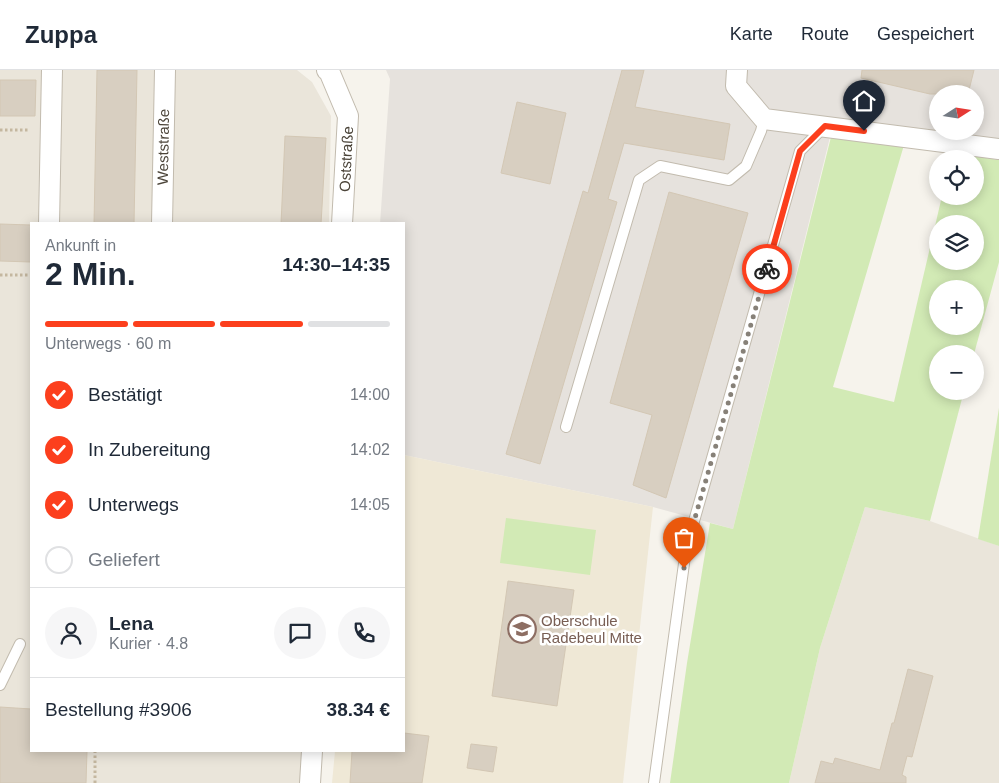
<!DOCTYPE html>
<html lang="de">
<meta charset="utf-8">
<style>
:root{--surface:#fff;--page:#f6f6f7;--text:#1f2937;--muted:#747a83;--line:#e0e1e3;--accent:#fc3f1d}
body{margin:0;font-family:Helvetica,sans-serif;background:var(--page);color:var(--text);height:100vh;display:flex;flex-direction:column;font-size:19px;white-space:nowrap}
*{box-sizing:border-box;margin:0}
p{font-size:16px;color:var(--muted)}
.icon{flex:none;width:28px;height:28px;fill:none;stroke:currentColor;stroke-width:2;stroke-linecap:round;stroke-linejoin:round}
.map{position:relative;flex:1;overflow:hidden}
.details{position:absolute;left:30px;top:152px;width:375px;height:530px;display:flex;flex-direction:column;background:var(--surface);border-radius:0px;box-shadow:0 2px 12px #0003}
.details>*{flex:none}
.needle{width:32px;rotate:78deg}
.controls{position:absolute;left:929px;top:15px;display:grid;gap:10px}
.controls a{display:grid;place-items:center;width:55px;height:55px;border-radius:50%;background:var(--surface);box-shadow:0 2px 12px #0003;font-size:25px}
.pin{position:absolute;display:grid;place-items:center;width:42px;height:42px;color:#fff;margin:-51px -21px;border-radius:50% 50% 50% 0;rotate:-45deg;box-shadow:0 0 5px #0007}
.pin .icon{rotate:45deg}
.courier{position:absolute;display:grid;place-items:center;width:50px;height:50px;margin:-25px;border:4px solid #fc3f1d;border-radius:50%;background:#fff;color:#222;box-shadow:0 1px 6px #0007}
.headline em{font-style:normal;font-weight:700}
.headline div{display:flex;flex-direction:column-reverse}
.headline{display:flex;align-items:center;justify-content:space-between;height:85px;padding:0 15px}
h1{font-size:32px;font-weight:700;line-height:38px}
.bar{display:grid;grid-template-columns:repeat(4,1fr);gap:8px 5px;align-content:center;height:60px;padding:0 15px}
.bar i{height:6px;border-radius:4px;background:var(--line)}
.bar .on{background:var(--accent)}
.bar p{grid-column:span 4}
.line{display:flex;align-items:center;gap:12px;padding:0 15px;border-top:1px solid var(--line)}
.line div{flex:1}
.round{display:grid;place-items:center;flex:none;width:52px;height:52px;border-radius:26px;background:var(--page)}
ol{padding:0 15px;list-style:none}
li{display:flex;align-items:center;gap:15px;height:55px}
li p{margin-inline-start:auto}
li .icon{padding:5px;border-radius:50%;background:var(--accent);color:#fff;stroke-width:4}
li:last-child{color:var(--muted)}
li i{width:28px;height:28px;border:2px solid var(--line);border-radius:50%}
header{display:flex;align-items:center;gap:30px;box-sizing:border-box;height:70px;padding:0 25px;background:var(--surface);border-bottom:1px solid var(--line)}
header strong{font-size:24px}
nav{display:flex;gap:28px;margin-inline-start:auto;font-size:18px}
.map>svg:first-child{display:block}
</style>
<header>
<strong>Zuppa</strong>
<nav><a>Karte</a><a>Route</a><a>Gespeichert</a></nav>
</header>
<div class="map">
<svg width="999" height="713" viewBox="0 0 999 713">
<rect width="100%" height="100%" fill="#f6f3ec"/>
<g fill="#eae5da">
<path d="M0,0H297L312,12L331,46L329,154H31V681H315L314,713H0Z"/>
<path d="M865,437L930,451L999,476V713H789L820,578Z"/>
</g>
<path fill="#e6e2dd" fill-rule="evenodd" d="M386,0H999V90L904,75L830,67L733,459L653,437L404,385V154H380L390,9ZM938,24H975V61H938Z"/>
<path fill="#efe8d6" d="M404,385L653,437L623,713H332L335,681H404Z"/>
<g fill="#d2eab5" fill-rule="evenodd">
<path d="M831,67L904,75L833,317L894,332L942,126H975V89H950L952,83L999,90V192L974,284H938V321H964L930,451L865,437L820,578L789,713H670L687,593L710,453L733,459ZM938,154H975V191H938ZM938,219H975V256H938Z"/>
<path d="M999,338V476L978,469Z"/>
<path d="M506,448L596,460L590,505L500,493Z"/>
</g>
<g fill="#d8cfc1" stroke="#d3c7b4">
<path d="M97,0H137L134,154H94Z"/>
<path d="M622,0H644L635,37L730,54L724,90L624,73L608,129L617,132L540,394L506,384L583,121L588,123Z"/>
<path d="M862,0H974L968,24H930L861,8Z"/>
<path d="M0,10H36L35,46H0Z"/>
<path d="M517,32L566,43L550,114L501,103Z"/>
<path d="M285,66L326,68L321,154H281Z"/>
<path d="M669,122L748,143L666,428L633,415L652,345L610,333Z"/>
<path d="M0,154L31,155V192L0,191Z"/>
<path d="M508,511L574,520L557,636L492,626Z"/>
<path d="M908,599L933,606L912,687L907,686L902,705L906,707V713H815L821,691L833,694L835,688L880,700L892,653H894Z"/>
<path d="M0,637L31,639V681H87L86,713H0Z"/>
<path d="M404,663L429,666L422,713H350L352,681H404Z"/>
<path d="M471,674L497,677L493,702L467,698Z"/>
</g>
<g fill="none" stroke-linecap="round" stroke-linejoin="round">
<defs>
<g id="service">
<path d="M566,357L639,110L660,96L729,110L746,96L761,61L764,49"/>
<path d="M0,615L20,574"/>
<path d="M654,713L686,479L800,81L824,57"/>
</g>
<g id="minor">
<path d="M327,0L329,1L348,46L342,154"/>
<path d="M737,0L736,16L764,49L999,79"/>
<path d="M49,154L52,0"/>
<path d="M162,154L165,0"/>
<path d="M310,713L312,681"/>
</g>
</defs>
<use href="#service" stroke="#c2bbae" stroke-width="12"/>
<use href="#minor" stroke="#c2bbae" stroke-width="22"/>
<g stroke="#c4b79f" stroke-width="3" stroke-dasharray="2.5 2.5" stroke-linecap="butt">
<path d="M0,60H29"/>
<path d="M0,205H31"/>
<path d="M95,713V681"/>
</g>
<use href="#service" stroke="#fff" stroke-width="10"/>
<use href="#minor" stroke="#fff" stroke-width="20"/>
</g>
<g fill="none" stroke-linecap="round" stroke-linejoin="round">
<path stroke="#878178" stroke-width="5" stroke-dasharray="0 9" d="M684,498L686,479L767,199"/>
<path stroke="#fc3f1d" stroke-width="6" d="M767,199L800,81L825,56L864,61"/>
</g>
<defs>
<symbol id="school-ring" viewBox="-11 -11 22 22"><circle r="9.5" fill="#fff" stroke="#8d6e63" stroke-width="1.5"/><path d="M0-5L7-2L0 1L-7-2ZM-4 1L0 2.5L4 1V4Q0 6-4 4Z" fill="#8d6e63"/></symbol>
</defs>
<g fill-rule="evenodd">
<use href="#school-ring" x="506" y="543" width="32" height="32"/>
</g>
<g text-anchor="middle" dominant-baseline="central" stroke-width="5" stroke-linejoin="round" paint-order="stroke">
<g font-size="15" fill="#4b4439" stroke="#fff">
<text transform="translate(163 77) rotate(-89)">Weststraße</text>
<text transform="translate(346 89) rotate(-87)">Oststraße</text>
</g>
<g font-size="15" fill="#785e54" stroke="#fff" text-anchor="start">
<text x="541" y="550">Oberschule<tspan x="541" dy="17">Radebeul Mitte</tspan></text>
</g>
</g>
</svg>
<div class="controls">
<a><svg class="needle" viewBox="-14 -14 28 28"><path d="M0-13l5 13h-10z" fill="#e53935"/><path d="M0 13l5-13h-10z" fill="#747a83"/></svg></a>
<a><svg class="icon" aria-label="locate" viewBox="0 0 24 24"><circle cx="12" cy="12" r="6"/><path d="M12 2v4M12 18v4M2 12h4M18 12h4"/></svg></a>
<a><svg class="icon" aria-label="layers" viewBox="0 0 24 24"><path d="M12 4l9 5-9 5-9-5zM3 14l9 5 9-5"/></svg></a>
<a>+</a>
<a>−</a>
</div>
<div class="pin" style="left:684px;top:498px;background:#ea580c"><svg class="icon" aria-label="bag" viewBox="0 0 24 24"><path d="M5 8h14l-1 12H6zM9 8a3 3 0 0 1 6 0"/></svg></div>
<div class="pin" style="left:864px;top:61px;background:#1f2937"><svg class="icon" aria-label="home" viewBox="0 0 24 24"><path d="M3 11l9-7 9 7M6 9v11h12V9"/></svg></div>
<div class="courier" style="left:767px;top:199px"><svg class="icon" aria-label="bike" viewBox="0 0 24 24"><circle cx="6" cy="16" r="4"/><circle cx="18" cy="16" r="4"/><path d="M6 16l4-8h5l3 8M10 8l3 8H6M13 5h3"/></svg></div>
<section class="details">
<div class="headline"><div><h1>2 Min.</h1><p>Ankunft in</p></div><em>14:30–14:35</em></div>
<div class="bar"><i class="on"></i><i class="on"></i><i class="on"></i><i></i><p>Unterwegs · 60 m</p></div>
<ol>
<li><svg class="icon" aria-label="check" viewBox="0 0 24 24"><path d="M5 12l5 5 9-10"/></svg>Bestätigt<p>14:00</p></li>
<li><svg class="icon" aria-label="check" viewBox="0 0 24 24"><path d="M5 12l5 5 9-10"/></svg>In Zubereitung<p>14:02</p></li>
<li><svg class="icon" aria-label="check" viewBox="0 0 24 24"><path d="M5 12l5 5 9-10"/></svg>Unterwegs<p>14:05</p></li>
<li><i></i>Geliefert</li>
</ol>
<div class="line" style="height:90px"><a class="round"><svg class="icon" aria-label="person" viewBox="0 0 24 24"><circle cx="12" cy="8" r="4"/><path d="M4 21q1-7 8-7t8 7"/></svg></a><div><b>Lena</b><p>Kurier · 4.8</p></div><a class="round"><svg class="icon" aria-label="chat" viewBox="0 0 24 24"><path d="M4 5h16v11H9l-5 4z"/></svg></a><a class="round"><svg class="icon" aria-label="phone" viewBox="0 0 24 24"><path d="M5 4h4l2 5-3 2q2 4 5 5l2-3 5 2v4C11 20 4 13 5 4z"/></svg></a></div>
<div class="line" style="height:65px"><div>Bestellung #3906</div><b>38.34 €</b></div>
</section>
</div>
